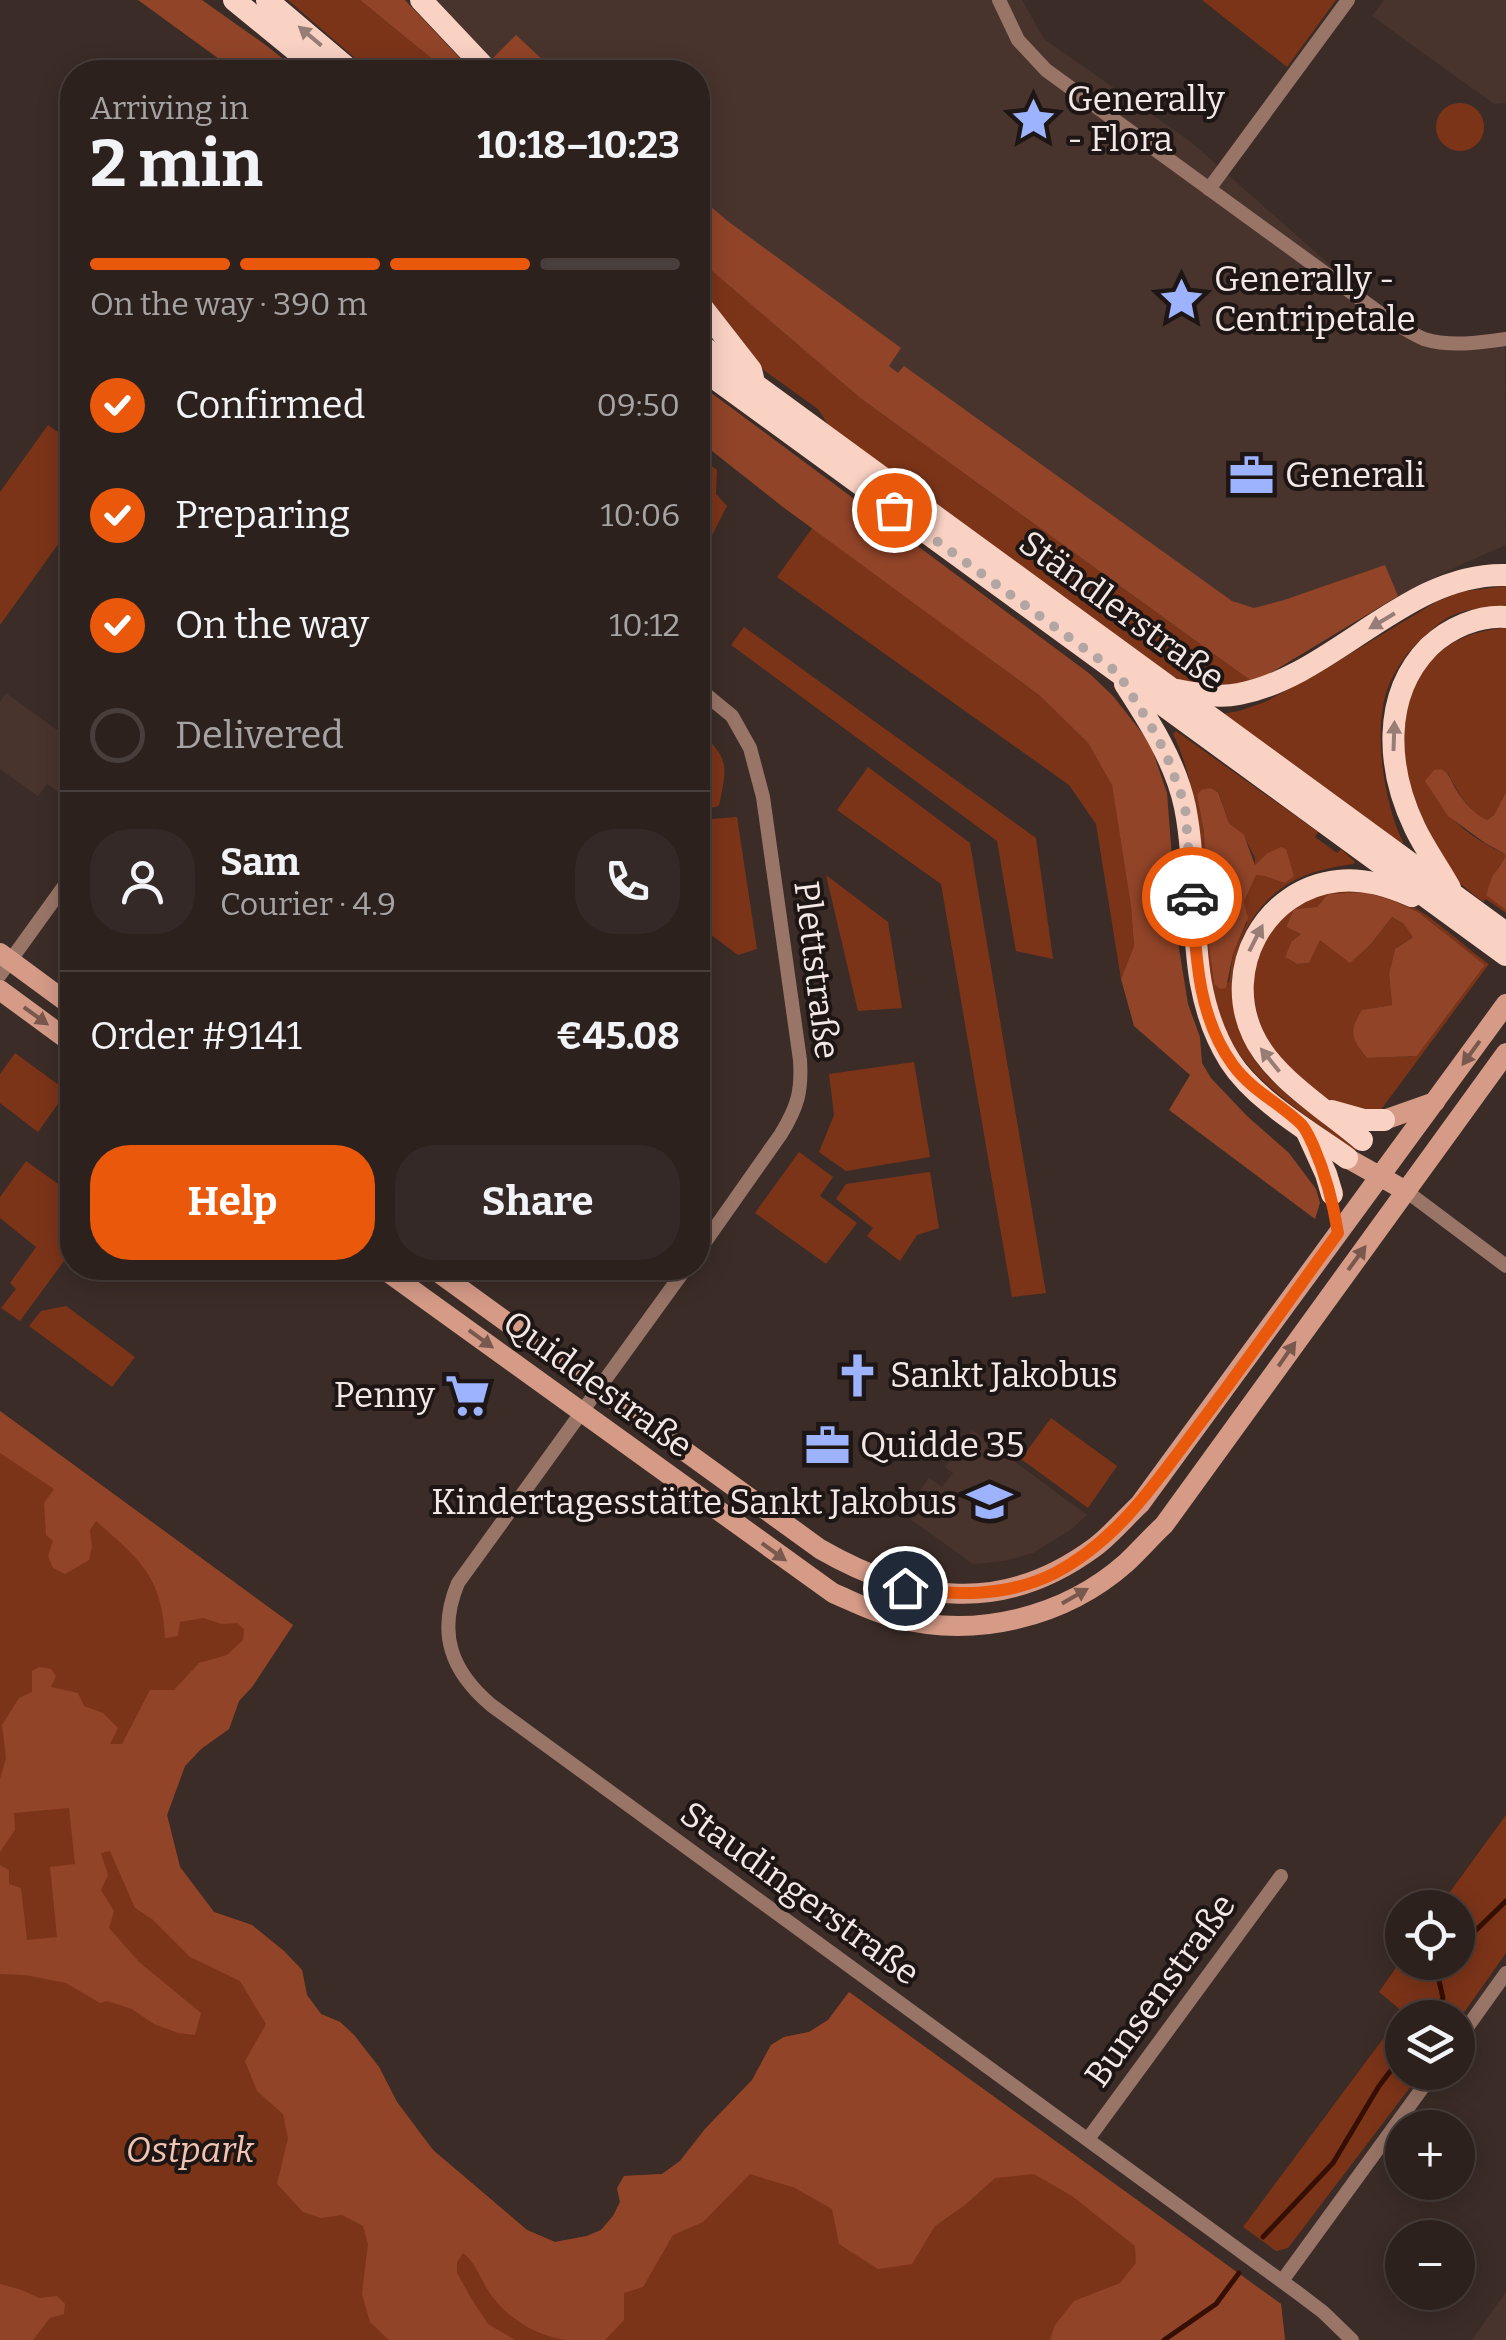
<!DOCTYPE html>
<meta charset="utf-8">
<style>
:root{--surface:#2c211d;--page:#342926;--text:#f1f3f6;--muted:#a6a3a4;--line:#483e3b;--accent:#ea580c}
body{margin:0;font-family:Bitter,serif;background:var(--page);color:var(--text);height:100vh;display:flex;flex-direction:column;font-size:38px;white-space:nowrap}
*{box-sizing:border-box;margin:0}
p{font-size:32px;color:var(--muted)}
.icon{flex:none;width:55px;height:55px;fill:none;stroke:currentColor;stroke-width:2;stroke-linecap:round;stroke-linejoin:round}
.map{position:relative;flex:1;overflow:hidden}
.panel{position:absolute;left:60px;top:60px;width:650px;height:1220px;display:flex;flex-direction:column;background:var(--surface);border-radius:40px;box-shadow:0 5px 25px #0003,0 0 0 2px var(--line)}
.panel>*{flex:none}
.fabs{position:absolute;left:1385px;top:1890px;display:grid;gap:20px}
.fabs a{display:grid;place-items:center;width:90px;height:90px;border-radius:50%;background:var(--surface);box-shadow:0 5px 25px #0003,0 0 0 2px var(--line);font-size:50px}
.pin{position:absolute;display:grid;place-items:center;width:85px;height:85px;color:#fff;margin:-42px;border:5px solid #fff;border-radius:50%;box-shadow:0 2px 10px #0007}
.courier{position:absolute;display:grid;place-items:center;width:100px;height:100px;margin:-50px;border:8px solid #ea580c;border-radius:50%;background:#fff;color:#222;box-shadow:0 2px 12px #0007}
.overview em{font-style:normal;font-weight:700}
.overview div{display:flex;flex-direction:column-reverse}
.overview{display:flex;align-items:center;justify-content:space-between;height:170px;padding:0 30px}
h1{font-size:65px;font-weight:700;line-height:75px}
.bar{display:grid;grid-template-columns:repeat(4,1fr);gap:15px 10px;align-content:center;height:120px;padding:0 30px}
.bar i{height:12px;border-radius:8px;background:var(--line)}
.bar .active{background:var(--accent)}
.bar p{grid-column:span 4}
.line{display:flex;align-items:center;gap:25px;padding:0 30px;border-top:2px solid var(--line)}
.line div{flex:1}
.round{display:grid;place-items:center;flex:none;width:105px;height:105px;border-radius:40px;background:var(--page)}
ol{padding:0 30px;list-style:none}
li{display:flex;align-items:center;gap:30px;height:110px}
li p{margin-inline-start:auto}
li .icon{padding:10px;border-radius:50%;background:var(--accent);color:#fff;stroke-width:4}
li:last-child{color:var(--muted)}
li i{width:55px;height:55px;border:5px solid var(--line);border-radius:50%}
.primary-button{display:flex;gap:20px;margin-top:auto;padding:20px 30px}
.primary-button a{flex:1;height:115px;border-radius:40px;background:var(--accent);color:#fff;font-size:40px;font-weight:700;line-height:115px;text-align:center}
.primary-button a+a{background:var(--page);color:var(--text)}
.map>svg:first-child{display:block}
</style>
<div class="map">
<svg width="1506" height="2340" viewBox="0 0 1506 2340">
<rect width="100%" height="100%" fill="#3b2c27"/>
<g fill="#49342d">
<path d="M435,0H1022L1044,39L1191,142L1390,318L1447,344L1505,342L1506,545L1458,566L1398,596L1254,683L698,259V72H502Z"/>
<path d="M1384,0H1506V103L1494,104L1372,16Z"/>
<path d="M6,693L57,730L72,720V802L47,784L38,796L0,769V702Z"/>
<path d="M972,1430L1087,1515L1069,1531L1033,1553L1004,1561L973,1564L903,1514L929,1478L942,1487L953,1473L945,1467Z"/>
<path d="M1506,2292V2340H1472Z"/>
</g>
<g fill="#7c3419" fill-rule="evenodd">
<path d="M288,0H360L448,72H371Z"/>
<path d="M1202,0H1336L1287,67Z"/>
<circle cx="1460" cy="127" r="24"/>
<path d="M698,259L860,398L1254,683L1196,686L1172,677L832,431L818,409L765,371L746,351L701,294L698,287Z"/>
<path d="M48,425L72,442V525L0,625V492Z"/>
<path d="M698,455L717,470L716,494L727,506L707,545L698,538Z"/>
<path d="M813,527L1039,695L1088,743L1112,784L1131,907L1134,946L1121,979L1096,824L1069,785L777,577Z"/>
<path d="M1506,586V606C1488,607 1470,608 1453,615C1443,619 1435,627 1427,634C1410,648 1395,668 1387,690C1373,732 1384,804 1403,842L1401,845L1222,714L1239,711L1265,702L1315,675L1436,602L1459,592Z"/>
<path d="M744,627L1036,838L1053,959L1016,951L997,841L731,645Z"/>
<path d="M1506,628V792L1494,815L1487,820C1468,811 1457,791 1448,773L1433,792C1448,821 1475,840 1505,854L1506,858L1499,866L1486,894L1506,910V913L1486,899L1483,902C1471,892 1458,883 1448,871C1439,859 1434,843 1428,829C1422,816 1413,801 1408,787C1405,778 1406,766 1405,756C1400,686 1431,633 1506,628Z"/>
<path d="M698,728C729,761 728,762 719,806L698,811Z"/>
<path d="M1176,731L1318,832L1315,837L1337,853L1341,849L1355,862L1353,864C1332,867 1312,871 1293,881C1228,917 1215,1005 1257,1063C1281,1096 1326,1123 1359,1147L1356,1151C1322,1126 1282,1102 1253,1071C1240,1057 1227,1037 1220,1019C1212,1001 1211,979 1208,959C1198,883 1207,805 1173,734ZM1201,790L1218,791L1229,823L1244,836L1255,858V866L1258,865L1285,883C1276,881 1265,874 1256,874L1244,902L1247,923L1233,954L1229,982L1214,984L1208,939L1204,832L1197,795Z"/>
<path d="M868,767L970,843L1046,1293L1012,1297L941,884L837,810Z"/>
<path d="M737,817L757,949L738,955L698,925V820Z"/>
<path d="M826,875L888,922L902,1008L858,1011Z"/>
<path d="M1335,887C1412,889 1433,923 1489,964L1377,1115C1365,1112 1351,1110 1340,1105C1284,1079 1238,1020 1258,956C1264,937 1276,918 1293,906C1305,897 1321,892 1335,887ZM1365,892L1394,901L1418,912L1485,965L1417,1056L1367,1058C1351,1039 1348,1032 1363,1010L1392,1005L1389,974L1395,949L1414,936L1404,924L1392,917L1370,945L1350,962L1320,939L1309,963L1297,964L1285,957L1291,942L1301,934L1286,927L1294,909L1317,907L1328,894Z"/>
<path d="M15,1053L67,1091L38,1132L0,1103V1074Z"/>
<path d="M914,1062L930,1157L846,1171L819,1152L834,1115L829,1074Z"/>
<path d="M799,1152L833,1177L820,1196L857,1223L826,1264L755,1213Z"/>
<path d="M26,1161L72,1194V1250L20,1321L1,1308L16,1289L10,1283L36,1247L0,1218V1197Z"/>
<path d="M930,1172L939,1228L917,1235L900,1261L867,1236L873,1228L836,1199L846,1184Z"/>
<path d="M66,1306L135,1357L112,1387L29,1326L41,1311Z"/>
<path d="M0,1411L293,1625L252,1687L239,1701L229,1729L201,1749L185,1766L167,1815L180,1867L214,1912L252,1925L284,1951L302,1970L307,1995L321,2014L340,2022L354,2035L379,2067L397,2102L433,2150L527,2230L555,2242L587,2236L601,2230L613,2216L620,2202L617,2188L624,2176L662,2174L680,2161L705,2129L752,2080L771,2045L784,2037L809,2032L828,2020L849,1992L1281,2304L1285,2340H0Z"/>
<path d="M1051,1418L1117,1466L1088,1508L1021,1459Z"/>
<path d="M1506,1815V1953L1458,2021V2018H1402V2072L1421,2073L1288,2248L1276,2251L1243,2227L1403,2012L1379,1992L1402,1959V1962H1458V1908L1439,1907Z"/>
</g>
<g fill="#914428">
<path d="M138,0H202L267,46L299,72H237Z"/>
<path d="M360,0H405L473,72H448Z"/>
<path d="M516,35L556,72H502L490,61Z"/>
<path d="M698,196L729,222L901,348L889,366L898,373L904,366L1232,601L1254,608L1284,600L1385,565L1398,596L1254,683L860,398L698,259Z"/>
<path d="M698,383L1090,674L1113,696L1150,743L1167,793L1179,948L1188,1004L1200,1037L1202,1063L1211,1078L1247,1116L1289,1153L1316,1189L1320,1203L1315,1219L1169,1110L1190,1075L1134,1026L1121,979L1134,946L1131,907L1112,785L1088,743L1039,695L783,507L698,440Z"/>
<path d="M1434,770C1437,770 1440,769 1442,770C1450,773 1452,784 1457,791C1464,802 1474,814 1487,820L1494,815L1506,792V910L1486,895L1492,877L1505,858V854L1485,843L1448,816L1425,781Z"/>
<path d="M1210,788L1218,792L1229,823L1244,835L1255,865L1268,853L1281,847L1286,849L1294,876L1285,883C1276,881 1264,874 1256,875L1244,902L1248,918L1233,954L1226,988L1220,989L1214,984L1208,939L1204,832L1197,795L1201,790Z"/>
<path d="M1365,892L1394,901L1418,912L1485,965L1417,1056L1367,1058C1351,1039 1348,1032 1362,1010L1392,1005L1389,974L1395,949L1413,937L1404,924L1392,917L1370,945L1350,963L1320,940L1309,963L1297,964L1285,957L1291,942L1301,934L1286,927L1294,909L1317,907L1328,894Z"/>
<path d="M0,1411L293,1625L252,1687L239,1701L229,1729L201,1749L185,1766L167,1815L180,1867L214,1912L252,1925L284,1951L302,1970L307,1995L321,2014L340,2022L354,2035L379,2067L397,2102L433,2150L527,2230L555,2242L587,2236L601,2230L613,2216L620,2202L617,2188L624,2176L662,2174L680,2161L705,2129L752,2080L771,2045L784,2037L809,2032L828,2020L849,1992L1281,2304L1285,2340H1050L1055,2325L1074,2301L1120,2283L1136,2263L1135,2246L1072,2196L1034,2174L995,2178L965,2205L935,2226L912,2264L878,2269L839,2244L832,2209L795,2188L750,2174L703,2222L673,2235L643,2287L624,2293V2320L605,2340C592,2340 579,2340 566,2340C535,2336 506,2317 489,2292C480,2278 476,2263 463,2253L457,2262V2273L471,2298L488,2324L515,2340H389L370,2322L362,2294L368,2244L363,2226L342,2215L321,2218L303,2212L277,2184L288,2138L283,2114L257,2091L245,2061L266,2024L240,1981L190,1957L152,1919L135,1908L110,1851L101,1853L108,1875L101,1890L114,1911L109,1928L139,1962L201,2013L195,2035L178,2033L154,2024L132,2009L107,2001L100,2003L66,1983L25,1975L0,1974V1865L9,1870V1884L21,1888L27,1940L57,1937L50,1867L75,1864L69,1808L14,1813L15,1830L0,1852V1779L6,1758L2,1725L19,1698L32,1692V1671L39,1667L51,1669L56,1676L51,1687L78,1693L84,1706L103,1713L118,1728L110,1744H122L150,1690H174L199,1663L227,1655L243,1640L244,1630L238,1623L222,1624L203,1618L180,1622L178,1636L165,1638C162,1576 140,1560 96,1521L90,1530L92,1547L89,1560L65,1574L53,1568L48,1556L53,1541L46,1535L44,1503L54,1489L0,1453Z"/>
<path d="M0,2284L22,2290L39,2298L57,2296L65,2304L64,2314L50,2318L33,2340H0Z"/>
</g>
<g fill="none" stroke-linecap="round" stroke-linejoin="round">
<g stroke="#360f02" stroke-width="5">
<path d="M1458,1942L1471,1935L1506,1901"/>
<path d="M1431,2018L1443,1998L1437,1972L1440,1962"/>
<path d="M1263,2237L1333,2163L1379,2086L1402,2056"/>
<path d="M1164,2340L1216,2304L1239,2273"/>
</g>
<g stroke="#997568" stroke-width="14">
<path d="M999,0L1018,40L1046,70L1388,319C1399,325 1412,334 1424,339C1450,347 1479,343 1506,339"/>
<path d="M1209,189L1348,0"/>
<path d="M698,688L732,716L750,748L763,797L800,1060C802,1091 798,1106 781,1134L698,1252"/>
<path d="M0,975L72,875"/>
<path d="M1406,1191L1506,1266"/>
<path d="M686,1268L458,1583C437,1633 451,1671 491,1705L1298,2293L1323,2312L1352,2340"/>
<path d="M1458,2040L1506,1973"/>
<path d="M1088,2139L1281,1876"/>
<path d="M1282,2281L1434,2072"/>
</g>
<g stroke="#d59b87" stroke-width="20">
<path d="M0,953L72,1006"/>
<path d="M0,990L72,1043"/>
<path d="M1384,1120L1435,1102"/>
<path d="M1347,1158L1406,1191"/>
<path d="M382,1268L833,1593C854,1602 875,1613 897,1618C976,1639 1065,1617 1126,1563C1139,1551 1151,1537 1164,1525L1506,1053"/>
<path d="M432,1268L820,1549C914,1603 1003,1615 1095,1547C1111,1535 1125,1518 1140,1504L1506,1004"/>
</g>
<g stroke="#fad2c4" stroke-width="22">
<path d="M234,0L322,72"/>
<path d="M267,0L352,72"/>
<path d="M421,0L489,72"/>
<path d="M698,302L751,370L753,378"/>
<path d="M698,343L1506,933"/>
<path d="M698,366L1506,955"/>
<path d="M1125,684C1149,721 1176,763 1185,807C1202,892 1181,984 1230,1061C1255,1100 1309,1131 1347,1158"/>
<path d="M1177,690C1197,694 1219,698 1239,694C1334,676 1406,572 1506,575"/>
<path d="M1450,888C1439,868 1425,849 1415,828C1387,770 1381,696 1429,647C1449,628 1478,615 1506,617"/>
<path d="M1332,1111L1364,1120H1384"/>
<path d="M1306,1130L1326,1174L1332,1194"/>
<path d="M1362,1140C1327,1110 1272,1077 1253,1035C1222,969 1264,889 1338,881C1364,878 1388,886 1412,896"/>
</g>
</g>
<defs><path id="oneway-solid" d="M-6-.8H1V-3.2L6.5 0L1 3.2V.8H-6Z" transform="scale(2.5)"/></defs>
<g fill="#977d75">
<use href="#oneway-solid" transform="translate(310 36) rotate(-140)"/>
<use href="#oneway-solid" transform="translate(1382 621) rotate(149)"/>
<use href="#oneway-solid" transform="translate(1394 736) rotate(-88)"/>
<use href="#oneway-solid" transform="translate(1256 938) rotate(-63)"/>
<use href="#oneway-solid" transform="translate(1270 1060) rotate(-129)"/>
</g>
<g fill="#79584e">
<use href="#oneway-solid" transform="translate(36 1016) rotate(36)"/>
<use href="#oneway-solid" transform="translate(1471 1053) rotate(126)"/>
<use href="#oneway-solid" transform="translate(1357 1258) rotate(-54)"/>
<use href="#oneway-solid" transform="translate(481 1339) rotate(36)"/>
<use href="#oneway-solid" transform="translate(1287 1354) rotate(-55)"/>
<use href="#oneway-solid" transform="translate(774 1552) rotate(36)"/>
<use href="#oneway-solid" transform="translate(1075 1596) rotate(-30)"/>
</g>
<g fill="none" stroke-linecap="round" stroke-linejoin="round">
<path stroke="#b3a6a2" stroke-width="10" stroke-dasharray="0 18" d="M894,510L1118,673L1151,726L1166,754L1185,805L1192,897"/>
<path stroke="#ea580c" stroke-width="12" d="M905,1588C955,1596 1008,1597 1055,1573C1118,1540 1157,1481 1198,1426C1246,1363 1291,1297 1338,1233C1333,1201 1326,1175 1313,1145C1310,1139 1307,1131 1302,1125C1280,1103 1252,1091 1233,1065C1197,1016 1196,955 1192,897"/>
</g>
<defs>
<symbol id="sight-bare" viewBox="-9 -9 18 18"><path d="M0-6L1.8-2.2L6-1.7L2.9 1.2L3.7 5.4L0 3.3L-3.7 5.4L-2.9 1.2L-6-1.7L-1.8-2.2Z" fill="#9eb3fd" stroke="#1d1614" stroke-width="2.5" paint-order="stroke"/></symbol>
<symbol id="office-bare" viewBox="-9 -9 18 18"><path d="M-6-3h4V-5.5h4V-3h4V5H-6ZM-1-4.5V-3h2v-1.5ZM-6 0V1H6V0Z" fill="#9eb3fd" stroke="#1d1614" stroke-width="2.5" paint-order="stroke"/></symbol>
<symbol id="church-bare" viewBox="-9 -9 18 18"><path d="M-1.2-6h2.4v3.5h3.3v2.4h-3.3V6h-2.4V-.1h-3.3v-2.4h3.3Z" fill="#9eb3fd" stroke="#1d1614" stroke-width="2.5" paint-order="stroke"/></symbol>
<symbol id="supermarket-bare" viewBox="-9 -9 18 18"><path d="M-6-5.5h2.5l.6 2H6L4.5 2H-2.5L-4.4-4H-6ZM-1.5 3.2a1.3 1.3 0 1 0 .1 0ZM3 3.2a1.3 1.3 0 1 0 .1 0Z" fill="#9eb3fd" stroke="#1d1614" stroke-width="2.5" paint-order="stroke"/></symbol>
<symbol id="school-bare" viewBox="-9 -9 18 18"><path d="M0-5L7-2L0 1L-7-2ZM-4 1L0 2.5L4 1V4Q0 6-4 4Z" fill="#9eb3fd" stroke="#1d1614" stroke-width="2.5" paint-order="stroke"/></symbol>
</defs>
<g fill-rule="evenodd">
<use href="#sight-bare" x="1002" y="88" width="63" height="63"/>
<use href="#sight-bare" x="1150" y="268" width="63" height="63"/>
<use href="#office-bare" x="1220" y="444" width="63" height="63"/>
<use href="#church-bare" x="826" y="1344" width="63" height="63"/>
<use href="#supermarket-bare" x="436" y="1364" width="63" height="63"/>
<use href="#office-bare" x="796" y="1414" width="63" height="63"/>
<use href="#school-bare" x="958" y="1470" width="63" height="63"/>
</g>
<g text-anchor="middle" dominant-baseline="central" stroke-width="8" stroke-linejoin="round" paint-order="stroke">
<g font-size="35" fill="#f3e8e5" stroke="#1d1614" text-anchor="start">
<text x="1067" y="99">Generally<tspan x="1067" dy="40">- Flora</tspan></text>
<text x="1214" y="279">Generally -<tspan x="1214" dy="40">Centripetale</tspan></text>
<text x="1285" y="475">Generali</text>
<text x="890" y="1375">Sankt Jakobus</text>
<text x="435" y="1395" text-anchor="end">Penny</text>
<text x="860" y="1445">Quidde 35</text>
<text x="957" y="1502" text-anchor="end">Kindertagesstätte Sankt Jakobus</text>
</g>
<g font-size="35" fill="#f3e8e5" stroke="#1d1614">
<text transform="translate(1122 610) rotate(36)">Ständlerstraße</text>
<text transform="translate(817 970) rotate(83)">Plettstraße</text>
<text transform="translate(598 1384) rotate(36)">Quiddestraße</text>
<text transform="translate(800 1893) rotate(36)">Staudingerstraße</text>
<text transform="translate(1160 1990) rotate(-54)">Bunsenstraße</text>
</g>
<g font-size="35" font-style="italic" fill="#f1c3b3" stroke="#1d1614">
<text x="190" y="2150">Ostpark</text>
</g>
</g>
</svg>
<div class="fabs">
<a><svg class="icon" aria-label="locate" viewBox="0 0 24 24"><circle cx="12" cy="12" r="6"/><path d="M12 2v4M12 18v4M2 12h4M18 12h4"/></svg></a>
<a><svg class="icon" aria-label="layers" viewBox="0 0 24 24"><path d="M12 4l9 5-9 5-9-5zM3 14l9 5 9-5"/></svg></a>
<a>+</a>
<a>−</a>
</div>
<div class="pin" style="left:894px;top:510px;background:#ea580c"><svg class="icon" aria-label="bag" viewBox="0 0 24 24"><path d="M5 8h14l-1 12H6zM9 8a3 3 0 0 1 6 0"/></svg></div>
<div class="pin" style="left:905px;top:1588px;background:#1f2937"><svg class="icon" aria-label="home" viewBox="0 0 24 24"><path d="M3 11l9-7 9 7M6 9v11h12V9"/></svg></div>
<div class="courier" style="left:1192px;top:897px"><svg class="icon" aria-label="car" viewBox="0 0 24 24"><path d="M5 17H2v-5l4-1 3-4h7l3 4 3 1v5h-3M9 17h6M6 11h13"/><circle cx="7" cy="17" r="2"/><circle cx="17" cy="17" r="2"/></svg></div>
<section class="panel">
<div class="overview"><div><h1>2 min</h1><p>Arriving in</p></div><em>10:18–10:23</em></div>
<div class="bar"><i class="active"></i><i class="active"></i><i class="active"></i><i></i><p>On the way · 390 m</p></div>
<ol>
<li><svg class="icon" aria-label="check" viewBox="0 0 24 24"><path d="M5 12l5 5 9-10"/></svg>Confirmed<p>09:50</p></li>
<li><svg class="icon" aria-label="check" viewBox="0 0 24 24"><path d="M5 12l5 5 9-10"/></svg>Preparing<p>10:06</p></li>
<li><svg class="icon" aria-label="check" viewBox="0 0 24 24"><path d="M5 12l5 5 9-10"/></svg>On the way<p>10:12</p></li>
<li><i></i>Delivered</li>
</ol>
<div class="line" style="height:180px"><a class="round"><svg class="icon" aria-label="person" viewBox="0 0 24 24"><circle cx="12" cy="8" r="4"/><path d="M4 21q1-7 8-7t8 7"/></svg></a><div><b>Sam</b><p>Courier · 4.9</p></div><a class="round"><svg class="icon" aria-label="phone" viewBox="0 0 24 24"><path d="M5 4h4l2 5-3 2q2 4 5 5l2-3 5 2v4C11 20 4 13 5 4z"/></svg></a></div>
<div class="line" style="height:130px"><div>Order #9141</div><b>€45.08</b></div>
<div class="primary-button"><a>Help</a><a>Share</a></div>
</section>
</div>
